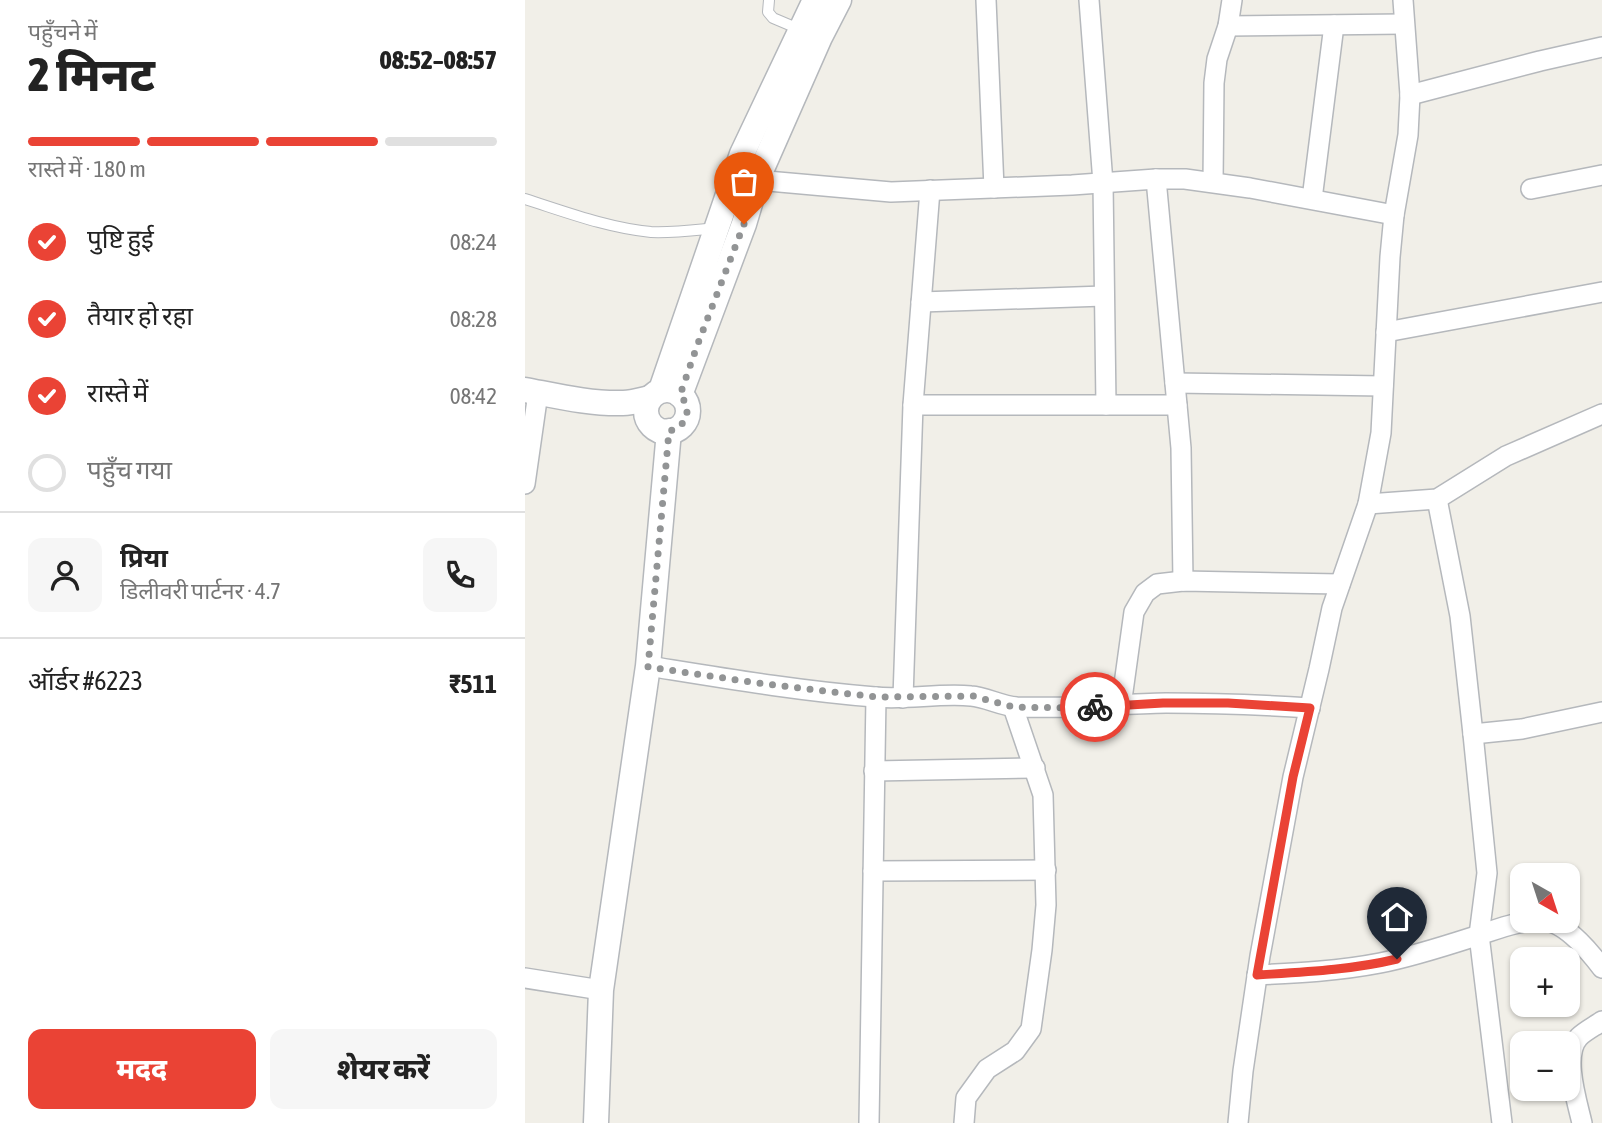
<!DOCTYPE html>
<html lang="hi">
<meta charset="utf-8">
<style>
:root{--surface:#fff;--page:#f6f6f6;--text:#222;--muted:#767676;--line:#e0e0e0;--accent:#ea4335}
body{margin:0;font-family:"Asap Condensed","Noto Sans Devanagari",sans-serif;background:var(--page);color:var(--text);height:100vh;display:flex;flex-direction:column;font-size:26px;white-space:nowrap}
*{box-sizing:border-box;margin:0}
p{font-size:23px;color:var(--muted)}
.icon{flex:none;width:38px;height:38px;fill:none;stroke:currentColor;stroke-width:2;stroke-linecap:round;stroke-linejoin:round}
.map{position:relative;flex:1;overflow:hidden}
.sheet{display:flex;flex-direction:column;background:var(--surface);width:525px}
.sheet>*{flex:none}
.needle{width:46px;rotate:141deg}
.tools{position:absolute;left:985px;top:863px;display:grid;gap:14px}
.tools a{display:grid;place-items:center;width:70px;height:70px;border-radius:14px;background:var(--surface);box-shadow:0 2px 5px #0004;font-size:35px}
.pin{position:absolute;display:grid;place-items:center;width:60px;height:60px;color:#fff;margin:-72px -30px;border-radius:50% 50% 50% 0;rotate:-45deg;box-shadow:0 0 7px #0007}
.pin .icon{rotate:45deg}
.courier{position:absolute;display:grid;place-items:center;width:70px;height:70px;margin:-35px;border:5px solid #ea4335;border-radius:50%;background:#fff;color:#222;box-shadow:0 2px 9px #0007}
.overview em{font-style:normal;font-weight:800}
.overview div{display:flex;flex-direction:column-reverse}
.overview{display:flex;align-items:center;justify-content:space-between;height:119px;padding:0 28px}
h1{font-size:46px;font-weight:800;line-height:52px}
.bar{display:grid;grid-template-columns:repeat(4,1fr);gap:10px 7px;align-content:center;height:84px;padding:0 28px}
.bar i{height:9px;border-radius:5px;background:var(--line)}
.bar .active{background:var(--accent)}
.bar p{grid-column:span 4}
.line{display:flex;align-items:center;gap:18px;padding:0 28px;border-top:2px solid var(--line)}
.line div{flex:1}
.round{display:grid;place-items:center;flex:none;width:74px;height:74px;border-radius:14px;background:var(--page)}
ol{padding:0 28px;list-style:none}
li{display:flex;align-items:center;gap:21px;height:77px}
li p{margin-inline-start:auto}
li .icon{padding:7px;border-radius:50%;background:var(--accent);color:#fff;stroke-width:4}
li:last-child{color:var(--muted)}
li i{width:38px;height:38px;border:4px solid var(--line);border-radius:50%}
.primary-button{display:flex;gap:14px;margin-top:auto;padding:14px 28px}
.primary-button a{flex:1;height:80px;border-radius:14px;background:var(--accent);color:#fff;font-size:28px;font-weight:800;line-height:80px;text-align:center}
.primary-button a+a{background:var(--page);color:var(--text)}
main{display:flex;flex:1;min-height:0}
.map>svg:first-child{display:block}
</style>
<main>
<section class="sheet">
<div class="overview"><div><h1>2 मिनट</h1><p>पहुँचने में</p></div><em>08:52–08:57</em></div>
<div class="bar"><i class="active"></i><i class="active"></i><i class="active"></i><i></i><p>रास्ते में · 180 m</p></div>
<ol>
<li><svg class="icon" aria-label="check" viewBox="0 0 24 24"><path d="M5 12l5 5 9-10"/></svg>पुष्टि हुई<p>08:24</p></li>
<li><svg class="icon" aria-label="check" viewBox="0 0 24 24"><path d="M5 12l5 5 9-10"/></svg>तैयार हो रहा<p>08:28</p></li>
<li><svg class="icon" aria-label="check" viewBox="0 0 24 24"><path d="M5 12l5 5 9-10"/></svg>रास्ते में<p>08:42</p></li>
<li><i></i>पहुँच गया</li>
</ol>
<div class="line" style="height:126px"><a class="round"><svg class="icon" aria-label="person" viewBox="0 0 24 24"><circle cx="12" cy="8" r="4"/><path d="M4 21q1-7 8-7t8 7"/></svg></a><div><b>प्रिया</b><p>डिलीवरी पार्टनर · 4.7</p></div><a class="round"><svg class="icon" aria-label="phone" viewBox="0 0 24 24"><path d="M5 4h4l2 5-3 2q2 4 5 5l2-3 5 2v4C11 20 4 13 5 4z"/></svg></a></div>
<div class="line" style="height:91px"><div>ऑर्डर #6223</div><b>₹511</b></div>
<div class="primary-button"><a>मदद</a><a>शेयर करें</a></div>
</section>
<div class="map">
<svg width="1077" height="1123" viewBox="0 0 1077 1123">
<rect width="100%" height="100%" fill="#f1efe8"/>
<g fill="none" stroke-linecap="round" stroke-linejoin="round">
<defs>
<g id="service">
<path d="M244,0L243,12L248,18L274,29"/>
<path d="M0,199C41,212 83,228 126,232C148,233 170,230 191,228"/>
</g>
<g id="minor">
<path d="M461,0L469,188"/>
<path d="M564,0L578,183L581,405"/>
<path d="M703,26L879,24"/>
<path d="M885,95L1015,61L1077,47"/>
<path d="M631,179L656,448L658,581"/>
<path d="M232,180L366,192L547,185L631,179H660L725,188L869,215"/>
<path d="M688,182L689,83L692,59L703,26L707,0"/>
<path d="M1006,189L1077,175"/>
<path d="M787,199L809,25"/>
<path d="M396,302L579,296"/>
<path d="M861,332L1077,292"/>
<path d="M650,383L858,386"/>
<path d="M388,405H652"/>
<path d="M0,484L13,393"/>
<path d="M912,499L935,616L948,734L962,873L954,935L977,1123"/>
<path d="M843,504L912,499L981,456L1077,414"/>
<path d="M123,666C198,678 274,691 350,697C382,700 414,693 446,696C461,697 476,706 492,707C542,709 591,704 641,703C689,703 737,705 785,708"/>
<path d="M378,698L388,405L405,190"/>
<path d="M596,706L609,612L620,593L632,584L658,581L815,584"/>
<path d="M948,734L997,729L1077,712"/>
<path d="M349,771L510,768"/>
<path d="M348,871L521,870"/>
<path d="M732,975C773,973 814,971 855,963C886,957 917,947 948,937C971,930 995,919 1020,921C1041,923 1065,952 1077,968"/>
<path d="M0,978L76,990"/>
<path d="M344,1123L351,697"/>
<path d="M439,1123L441,1098L462,1069L490,1051L506,1029L517,950L521,905L518,795L488,707"/>
<path d="M713,1123L718,1071L735,956L768,777L794,669L807,608L843,504L856,433L865,257L869,215L883,135L885,95L878,0"/>
<path d="M1057,1123C1052,1101 1037,1055 1054,1037C1060,1031 1070,1026 1077,1021"/>
</g>
<g id="tertiary">
<path d="M0,390C32,396 65,404 98,403C107,403 116,400 125,398"/>
<path d="M136,390L217,154L290,0"/>
<circle cx="142" cy="411" r="21"/>
<path d="M155,395L219,224L232,180L295,37L314,0"/>
<path d="M71,1123L76,990L123,666L144,431"/>
</g>
</defs>
<use href="#service" stroke="#b5b8bc" stroke-width="12"/>
<use href="#minor" stroke="#b5b8bc" stroke-width="22"/>
<use href="#tertiary" stroke="#b5b8bc" stroke-width="27"/>
<use href="#service" stroke="#fff" stroke-width="10"/>
<use href="#minor" stroke="#fff" stroke-width="19"/>
<use href="#tertiary" stroke="#fff" stroke-width="24"/>
</g>
<g fill="none" stroke-linecap="round" stroke-linejoin="round">
<path stroke="#929495" stroke-width="7" stroke-dasharray="0 12.6" d="M219,224L172,346L155,395C168,409 162,427 144,431L123,667L233,683L351,697L448,696L488,707L545,708L570,707"/>
<path stroke="#ea4335" stroke-width="9" d="M570,707L638,703H703L785,708L768,777L732,975C779,972 826,970 872,959"/>
</g>
</svg>
<div class="tools">
<a><svg class="needle" viewBox="-14 -14 28 28"><path d="M0-13l5 13h-10z" fill="#e53935"/><path d="M0 13l5-13h-10z" fill="#767676"/></svg></a>
<a>+</a>
<a>−</a>
</div>
<div class="pin" style="left:219px;top:224px;background:#ea580c"><svg class="icon" aria-label="bag" viewBox="0 0 24 24"><path d="M5 8h14l-1 12H6zM9 8a3 3 0 0 1 6 0"/></svg></div>
<div class="pin" style="left:872px;top:959px;background:#1f2937"><svg class="icon" aria-label="home" viewBox="0 0 24 24"><path d="M3 11l9-7 9 7M6 9v11h12V9"/></svg></div>
<div class="courier" style="left:570px;top:707px"><svg class="icon" aria-label="bike" viewBox="0 0 24 24"><circle cx="6" cy="16" r="4"/><circle cx="18" cy="16" r="4"/><path d="M6 16l4-8h5l3 8M10 8l3 8H6M13 5h3"/></svg></div>
</div>
</main>
